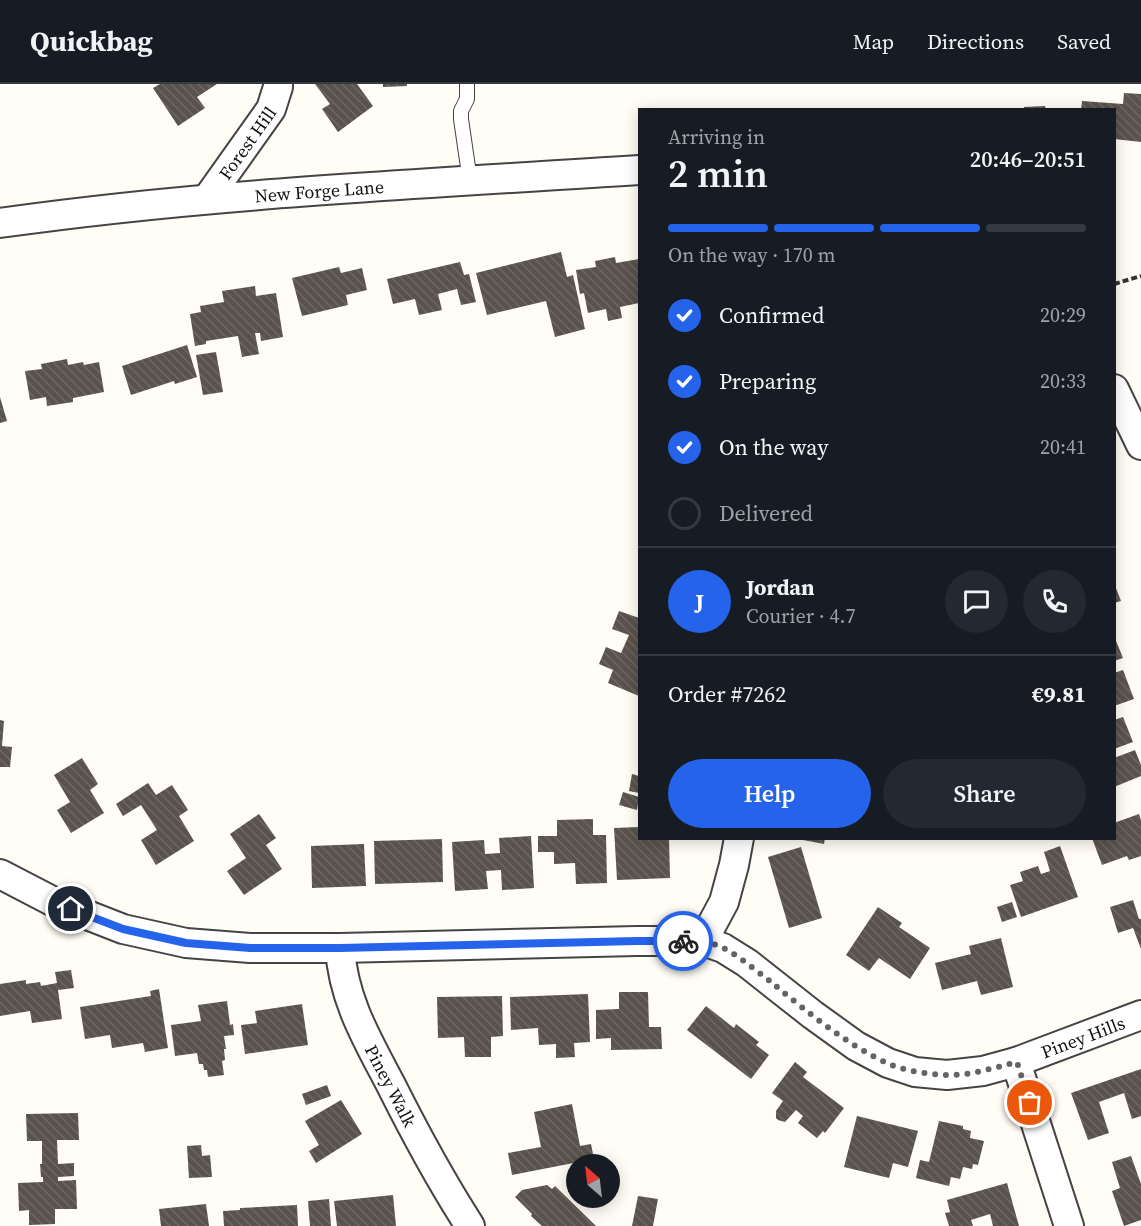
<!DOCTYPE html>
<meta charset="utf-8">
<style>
:root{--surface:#171b24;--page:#242831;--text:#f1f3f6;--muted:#9ea1a6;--line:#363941;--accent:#2563eb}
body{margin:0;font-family:"Source Serif 4",serif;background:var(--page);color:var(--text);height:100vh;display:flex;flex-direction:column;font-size:22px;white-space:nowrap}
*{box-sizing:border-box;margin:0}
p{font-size:20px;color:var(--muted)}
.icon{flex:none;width:33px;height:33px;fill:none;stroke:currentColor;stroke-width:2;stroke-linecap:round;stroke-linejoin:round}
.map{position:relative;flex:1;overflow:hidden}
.drawer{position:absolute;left:638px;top:24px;width:478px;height:732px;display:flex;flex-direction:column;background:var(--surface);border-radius:0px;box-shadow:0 3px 15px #0003}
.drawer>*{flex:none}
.needle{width:39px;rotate:332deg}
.controls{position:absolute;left:566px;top:1070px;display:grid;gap:12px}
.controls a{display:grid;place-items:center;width:54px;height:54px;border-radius:50%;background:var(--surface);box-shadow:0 3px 15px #0003;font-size:30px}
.pin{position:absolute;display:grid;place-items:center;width:51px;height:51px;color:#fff;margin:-26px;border:3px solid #fff;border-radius:50%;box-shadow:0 2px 6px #0007}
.courier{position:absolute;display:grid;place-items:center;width:60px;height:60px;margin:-30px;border:4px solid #2563eb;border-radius:50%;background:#fff;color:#222;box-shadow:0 2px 8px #0007}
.head em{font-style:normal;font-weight:600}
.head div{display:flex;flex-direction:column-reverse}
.head{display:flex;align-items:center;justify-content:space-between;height:102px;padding:0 30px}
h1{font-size:39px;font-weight:600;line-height:45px}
.bar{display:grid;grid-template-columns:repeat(4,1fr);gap:9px 6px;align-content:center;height:72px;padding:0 30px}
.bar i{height:8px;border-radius:4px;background:var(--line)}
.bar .on{background:var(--accent)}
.bar p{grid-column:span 4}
.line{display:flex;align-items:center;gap:15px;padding:0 30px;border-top:2px solid var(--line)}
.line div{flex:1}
.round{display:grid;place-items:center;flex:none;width:63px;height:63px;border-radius:32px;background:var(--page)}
ol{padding:0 30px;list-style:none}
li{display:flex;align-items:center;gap:18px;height:66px}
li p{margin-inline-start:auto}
li .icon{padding:6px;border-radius:50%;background:var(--accent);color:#fff;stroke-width:4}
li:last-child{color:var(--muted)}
li i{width:33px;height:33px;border:3px solid var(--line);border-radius:50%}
.cta{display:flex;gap:12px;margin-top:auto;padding:12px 30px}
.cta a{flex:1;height:69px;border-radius:36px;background:var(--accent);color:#fff;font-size:24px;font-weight:600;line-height:69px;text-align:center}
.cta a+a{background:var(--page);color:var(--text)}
header{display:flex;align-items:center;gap:36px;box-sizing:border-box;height:84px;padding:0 30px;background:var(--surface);border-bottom:2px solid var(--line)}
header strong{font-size:28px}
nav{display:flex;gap:33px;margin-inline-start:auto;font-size:21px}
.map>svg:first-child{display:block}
</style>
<header>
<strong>Quickbag</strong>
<nav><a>Map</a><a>Directions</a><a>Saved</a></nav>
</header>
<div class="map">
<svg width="1141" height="1142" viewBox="0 0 1141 1142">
<defs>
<pattern id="building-back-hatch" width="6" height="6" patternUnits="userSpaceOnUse" patternTransform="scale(1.5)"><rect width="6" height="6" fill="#5a524d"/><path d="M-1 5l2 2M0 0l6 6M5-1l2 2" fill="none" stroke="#6d6662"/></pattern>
</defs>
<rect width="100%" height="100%" fill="#fffdf5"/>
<g fill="url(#building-back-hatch)">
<path d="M160,0H217L197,13L205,24L178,42L153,4Z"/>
<path d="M315,0H357L373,22L338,48L322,25L330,20Z"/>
<path d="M383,0H407V2L383,3Z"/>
<path d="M1124,9L1141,10V58L1114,55V26H1081L1082,17L1123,20Z"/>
<path d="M1045,22L1046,26H1024V23Z"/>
<path d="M561,168L567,193L573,191L585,245L555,253L546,217L487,231L476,189Z"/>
<path d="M615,173L616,179L639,175V219L620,223L622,234L608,237L606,225L588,229L584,209L580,210L576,186L596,183L595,177Z"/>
<path d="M460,178L464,191L469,190L476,218L461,221L457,205L438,210L442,226L419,231L415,215L393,220L387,195Z"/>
<path d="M339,183L341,189L362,184L367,206L346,211L348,221L302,232L292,194Z"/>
<path d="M255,202L256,212L276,209L283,253L261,257L260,249H255L259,270L242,273L238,252L206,257V260L195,262L190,230L201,228L200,222L224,218L222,207Z"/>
<path d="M187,261L197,293L175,300L174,297L131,311L122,282Z"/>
<path d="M216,268L223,308L203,311L196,271Z"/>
<path d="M67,275L68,281L83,278L84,281L99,278L104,308L73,314V318L47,322L46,313L30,316L25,287L42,285L41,280Z"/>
<path d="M0,313L7,337L0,339Z"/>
<path d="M1114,499L1121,517L1114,519Z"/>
<path d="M619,527L639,534V612L608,599L613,586L599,580L606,563L621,569L629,551L612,545Z"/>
<path d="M1114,552L1123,574L1114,577Z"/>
<path d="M1123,586L1134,615L1114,622V589Z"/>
<path d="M1123,633L1133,658L1114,665V636Z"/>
<path d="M0,636L4,637L2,662L12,663L10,683H0Z"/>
<path d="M1135,666L1141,681V692L1114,703V674Z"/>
<path d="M82,674L98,700L90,706L104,729L71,749L57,726L70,718L54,691Z"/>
<path d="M632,690L639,692V709L629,707Z"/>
<path d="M148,699L156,711L172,701L188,726L179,732L194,757L156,781L141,756L157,746L141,721L123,732L116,720Z"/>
<path d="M623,708L639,713L637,726L619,721Z"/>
<path d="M259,730L276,754L266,761L282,785L244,811L227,787L246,774L230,750Z"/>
<path d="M1139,730L1141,736V772L1129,776L1127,772L1102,781L1092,754H1114V739Z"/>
<path d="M593,735V751H606L607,799L576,800L575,779L554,780V768H538V752H557V736Z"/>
<path d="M639,743V754H669L670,794L617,796L614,744Z"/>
<path d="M531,752L534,804L502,806L501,786L486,787L488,805L455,807L452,758L484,756L485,770L500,769L499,754Z"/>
<path d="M803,754H825L824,760L803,756Z"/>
<path d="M442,755L443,798L375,800L374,757Z"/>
<path d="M364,760L366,802L312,804L311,762Z"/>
<path d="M1060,762L1078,813L1021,833L1010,801L1023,797L1020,788L1038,782L1041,790L1050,787L1044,768Z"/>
<path d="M801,763L822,834L789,844L768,773Z"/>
<path d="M1133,816L1139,835H1141V865L1133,844L1118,849L1110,823Z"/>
<path d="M1012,818L1017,833L1002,838L997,823Z"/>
<path d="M878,823L902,839L899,843L930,864L910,895L879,874L869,887L846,871Z"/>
<path d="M1001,854L1013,903L981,911L977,897L942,906L935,879L971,870L969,862Z"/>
<path d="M71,886L74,904L58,906L62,935L32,939L30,927L0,932V900L26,896V900L40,898L41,902L57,899L55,888Z"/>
<path d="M159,905L168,964L145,968L143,959L112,964L110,951L85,955L80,923L151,912L150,907Z"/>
<path d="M619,908H648L649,943H661L662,965L611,966V954L596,955V926L619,925Z"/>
<path d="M588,910L590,958L574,959L575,973L556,974V960L539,961L538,944L511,946L510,913Z"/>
<path d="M502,912L503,952L491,953V973H465L464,953L438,954L437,913Z"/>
<path d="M227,917L230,941L233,940L234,951L224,952L226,965H224L225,976L222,977L224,991L208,993L207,986H204L203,980H199L197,969L175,972L171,941L201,937L198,921Z"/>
<path d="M302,920L308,961L245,970L241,941L257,939L255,927Z"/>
<path d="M706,922L734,944L736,940L759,958L756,961L769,971L751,995L687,946Z"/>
<path d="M795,978L807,988L803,993L844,1024L825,1049L823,1047L817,1054L798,1039L803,1032L796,1026L785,1038L778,1036L776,1034V1027L783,1017L772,1009Z"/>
<path d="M1141,985V1032L1132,1035L1124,1009L1099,1018L1109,1049L1088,1056L1071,1009Z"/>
<path d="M327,1001L331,1012L306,1021L302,1010Z"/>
<path d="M341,1016L362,1050L316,1079L309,1067L319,1061L305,1037Z"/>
<path d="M572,1020L580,1062L591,1060L594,1075L512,1091L508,1069L541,1063L534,1028Z"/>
<path d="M78,1029L79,1056H57L58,1080L74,1079V1092L58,1093V1097L76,1096L77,1125H55V1140L29,1141V1126L19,1127L18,1099L43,1098V1093H41L40,1080H42V1057H27L26,1030Z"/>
<path d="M857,1032L918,1047L908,1083L893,1079L889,1094L844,1083Z"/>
<path d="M939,1037L963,1042V1045L971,1047L970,1054L984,1057L978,1081L973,1080L972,1085L963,1083L960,1095L951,1093L949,1102L916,1094L920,1076L929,1078Z"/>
<path d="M201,1061L202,1072L210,1071L212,1093L189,1094L187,1062Z"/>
<path d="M1131,1072L1141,1100V1136L1124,1142L1112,1107L1120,1104L1112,1078Z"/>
<path d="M1007,1099L1019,1142H993L990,1130L971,1136L973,1142H949L945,1129L950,1128L947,1116Z"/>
<path d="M547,1101L552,1105L555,1102L596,1142H542L531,1132L532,1130L515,1113L522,1106Z"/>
<path d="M393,1111L396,1142H337L334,1117Z"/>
<path d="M638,1112L658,1115L653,1142H632Z"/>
<path d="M329,1115L331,1142H310L308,1117Z"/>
<path d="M206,1120L209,1142H161L159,1125Z"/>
<path d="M297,1121L298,1142H224L223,1127L240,1126V1124Z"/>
</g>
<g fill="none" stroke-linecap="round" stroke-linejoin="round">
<defs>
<path id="service" d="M467,0V15L461,27V35L470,97"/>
<g id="minor">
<path id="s1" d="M207,115L271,25L278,3V0"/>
<path id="s2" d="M0,139C212,109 426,100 639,86"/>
<path d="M1114,305L1141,361"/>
<path id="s3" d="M0,790L54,818L123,845L186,859L250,864H340L637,857H703L723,864L747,879L813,931L856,962L888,979L915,988L947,991L983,987L1016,978L1141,931"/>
<path d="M703,857L724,818L734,781L739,754"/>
<path id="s4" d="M340,864C343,916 368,957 391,1001C415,1049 441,1097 470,1142"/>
<path d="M1016,978L1069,1142"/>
</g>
</defs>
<use href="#service" stroke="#444" stroke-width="16"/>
<use href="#minor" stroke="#444" stroke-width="32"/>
<path stroke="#333" stroke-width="4" stroke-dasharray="6 3" stroke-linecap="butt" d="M1114,200L1141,192"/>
<use href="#service" stroke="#fff" stroke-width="14"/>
<use href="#minor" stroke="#fff" stroke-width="28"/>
</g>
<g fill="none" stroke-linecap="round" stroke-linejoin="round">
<path stroke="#646461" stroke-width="6" stroke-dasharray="0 10.8" d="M683,857C689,857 695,857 701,857C727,860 751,883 771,898C805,926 847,961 887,979C905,987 926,990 945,991C969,992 993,984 1017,978L1030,1019"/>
<path stroke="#2563eb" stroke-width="8" d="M71,825L123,845L186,859L250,864H340L637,857H683"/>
</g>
<g text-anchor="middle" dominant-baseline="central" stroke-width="6" stroke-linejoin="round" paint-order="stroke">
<g font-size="18" fill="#111" stroke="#fff">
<text stroke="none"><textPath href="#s1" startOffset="69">Forest Hill</textPath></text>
<text stroke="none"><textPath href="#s2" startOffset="321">New Forge Lane</textPath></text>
<text stroke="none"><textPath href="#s3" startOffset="1142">Piney Hills</textPath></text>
<text stroke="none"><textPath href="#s4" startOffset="148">Piney Walk</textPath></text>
</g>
</g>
</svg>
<div class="controls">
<a><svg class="needle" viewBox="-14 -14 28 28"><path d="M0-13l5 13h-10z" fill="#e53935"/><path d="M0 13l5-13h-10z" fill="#9ea1a6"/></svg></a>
</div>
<div class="pin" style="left:1030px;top:1019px;background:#ea580c"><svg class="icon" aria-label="bag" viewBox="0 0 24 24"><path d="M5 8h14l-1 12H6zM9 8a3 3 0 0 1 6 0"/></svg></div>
<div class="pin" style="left:71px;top:825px;background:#1f2937"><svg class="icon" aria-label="home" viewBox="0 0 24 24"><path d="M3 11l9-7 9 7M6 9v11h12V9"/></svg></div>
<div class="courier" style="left:683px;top:857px"><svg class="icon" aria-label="bike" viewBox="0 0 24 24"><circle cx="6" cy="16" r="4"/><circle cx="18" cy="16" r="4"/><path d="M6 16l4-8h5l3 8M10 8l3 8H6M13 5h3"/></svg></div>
<section class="drawer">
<div class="head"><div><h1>2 min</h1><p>Arriving in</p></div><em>20:46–20:51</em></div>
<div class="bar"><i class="on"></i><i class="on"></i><i class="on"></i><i></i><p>On the way · 170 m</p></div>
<ol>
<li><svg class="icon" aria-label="check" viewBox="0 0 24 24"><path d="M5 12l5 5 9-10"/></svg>Confirmed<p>20:29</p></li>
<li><svg class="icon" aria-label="check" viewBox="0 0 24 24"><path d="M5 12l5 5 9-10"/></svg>Preparing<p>20:33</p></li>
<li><svg class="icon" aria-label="check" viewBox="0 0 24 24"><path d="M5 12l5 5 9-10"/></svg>On the way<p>20:41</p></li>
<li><i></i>Delivered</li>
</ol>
<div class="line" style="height:108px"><b class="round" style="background:var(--accent);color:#fff">J</b><div><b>Jordan</b><p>Courier · 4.7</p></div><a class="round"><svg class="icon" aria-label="chat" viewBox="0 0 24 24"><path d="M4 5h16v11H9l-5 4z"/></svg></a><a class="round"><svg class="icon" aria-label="phone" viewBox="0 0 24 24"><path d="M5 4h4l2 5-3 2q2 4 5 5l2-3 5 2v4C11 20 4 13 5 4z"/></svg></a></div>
<div class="line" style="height:78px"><div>Order #7262</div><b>€9.81</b></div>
<div class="cta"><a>Help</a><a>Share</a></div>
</section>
</div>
